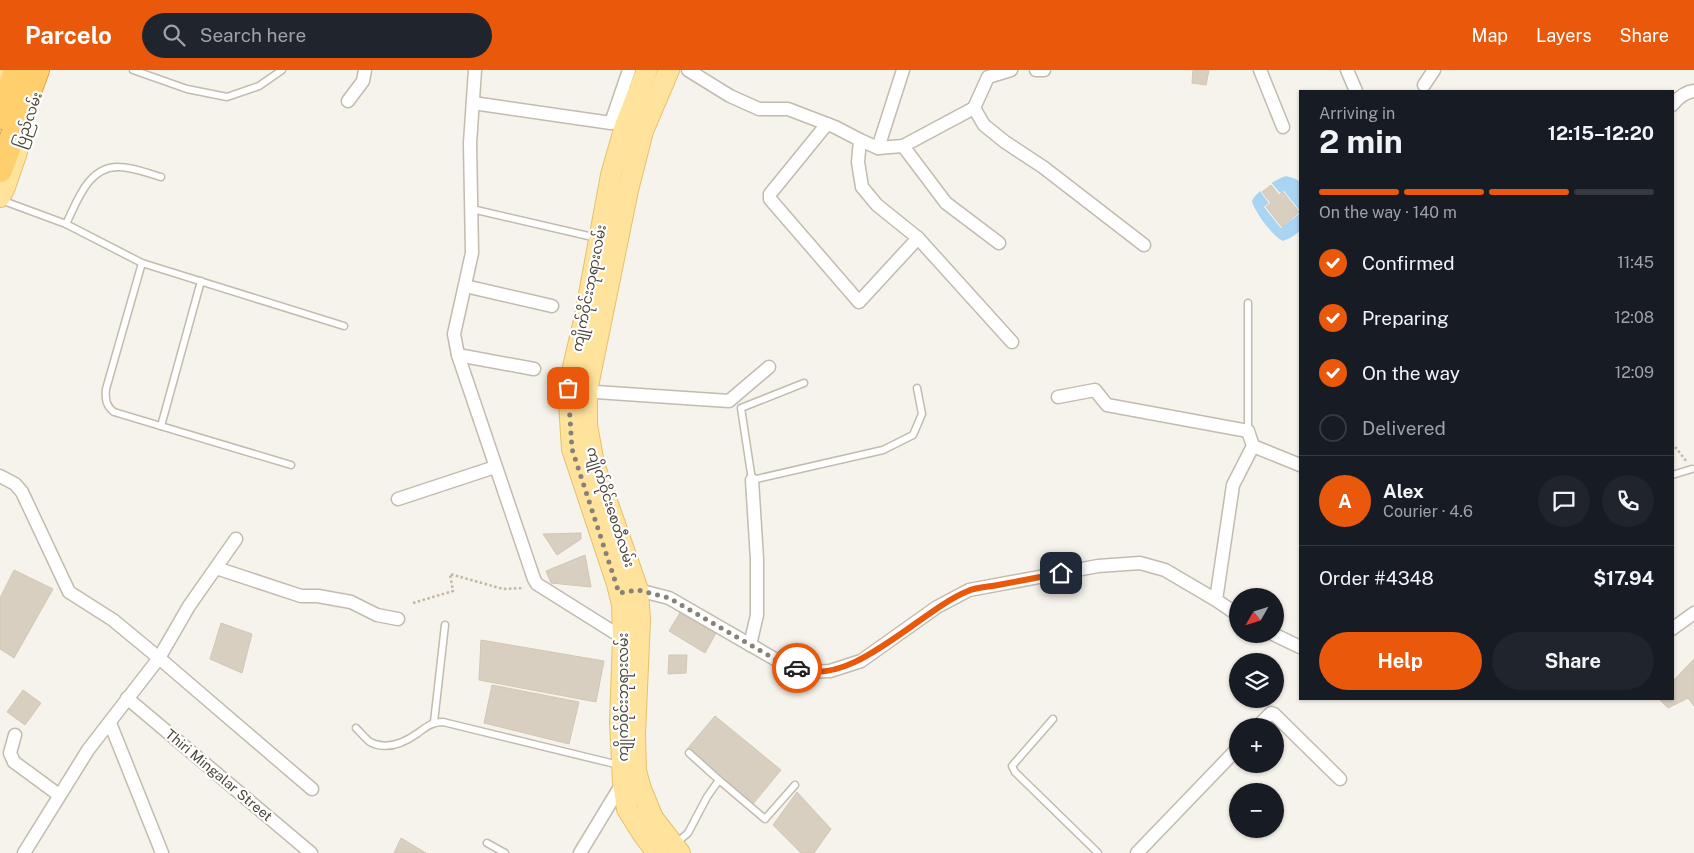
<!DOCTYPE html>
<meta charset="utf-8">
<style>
:root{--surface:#171b24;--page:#20242c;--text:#f1f3f6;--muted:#9ea1a6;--line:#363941;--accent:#ea580c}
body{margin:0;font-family:"Public Sans","Noto Sans Myanmar",sans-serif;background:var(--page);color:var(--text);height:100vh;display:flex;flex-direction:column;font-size:19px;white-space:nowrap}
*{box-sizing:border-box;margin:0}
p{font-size:16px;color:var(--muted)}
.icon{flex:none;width:28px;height:28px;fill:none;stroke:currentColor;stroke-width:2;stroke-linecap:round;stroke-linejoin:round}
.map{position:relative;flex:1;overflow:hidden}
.panel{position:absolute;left:1299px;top:20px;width:375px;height:610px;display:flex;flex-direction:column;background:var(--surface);border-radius:0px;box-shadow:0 1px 4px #0004}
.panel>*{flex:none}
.needle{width:32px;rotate:231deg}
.buttons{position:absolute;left:1229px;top:518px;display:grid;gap:10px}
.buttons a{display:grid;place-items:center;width:55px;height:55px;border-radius:50%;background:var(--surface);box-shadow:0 1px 4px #0004;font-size:25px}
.pin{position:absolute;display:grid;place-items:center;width:42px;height:42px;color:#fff;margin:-21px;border-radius:10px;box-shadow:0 2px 8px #0006}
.courier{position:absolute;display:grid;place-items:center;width:50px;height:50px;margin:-25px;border:4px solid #ea580c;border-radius:50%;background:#fff;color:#222;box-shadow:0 1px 6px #0007}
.headline em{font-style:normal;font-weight:700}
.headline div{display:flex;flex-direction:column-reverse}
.headline{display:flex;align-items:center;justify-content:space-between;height:85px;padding:0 20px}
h1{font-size:32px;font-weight:700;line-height:38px}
.bar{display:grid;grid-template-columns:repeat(4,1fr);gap:8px 5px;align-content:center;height:60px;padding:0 20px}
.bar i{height:6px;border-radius:4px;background:var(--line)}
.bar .active{background:var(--accent)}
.bar p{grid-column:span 4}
.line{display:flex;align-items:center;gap:12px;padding:0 20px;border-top:1px solid var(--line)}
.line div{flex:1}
.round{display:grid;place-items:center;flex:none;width:52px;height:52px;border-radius:26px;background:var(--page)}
ol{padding:0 20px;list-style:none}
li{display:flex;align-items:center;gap:15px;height:55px}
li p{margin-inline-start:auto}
li .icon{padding:5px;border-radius:50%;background:var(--accent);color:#fff;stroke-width:4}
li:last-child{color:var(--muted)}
li i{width:28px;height:28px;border:2px solid var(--line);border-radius:50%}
.action{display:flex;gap:10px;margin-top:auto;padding:10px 20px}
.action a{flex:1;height:58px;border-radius:30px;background:var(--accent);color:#fff;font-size:20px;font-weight:700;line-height:58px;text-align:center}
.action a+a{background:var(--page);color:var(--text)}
header{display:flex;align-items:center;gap:30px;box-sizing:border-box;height:70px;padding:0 25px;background:var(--accent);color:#fff}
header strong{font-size:24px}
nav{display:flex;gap:28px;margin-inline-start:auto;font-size:18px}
.search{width:350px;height:45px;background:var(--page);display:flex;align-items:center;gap:12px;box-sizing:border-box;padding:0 18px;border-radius:28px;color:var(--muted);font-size:19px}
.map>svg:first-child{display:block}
</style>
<header>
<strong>Parcelo</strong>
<div class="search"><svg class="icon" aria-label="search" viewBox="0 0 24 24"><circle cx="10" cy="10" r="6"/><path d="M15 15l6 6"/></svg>Search here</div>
<nav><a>Map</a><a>Layers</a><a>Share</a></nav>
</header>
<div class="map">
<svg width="1694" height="783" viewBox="0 0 1694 783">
<rect width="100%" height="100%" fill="#f6f3ec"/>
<path fill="#a9d4f2" d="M1286,106L1296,109L1300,112V161L1292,167L1283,171C1273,167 1254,141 1252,131C1255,122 1276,109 1286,106Z"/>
<path fill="#f6f3ec" d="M1270,111L1280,123L1284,121L1300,141V143L1281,158L1264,137L1269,133L1259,120Z"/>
<g fill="#d8cfc1" stroke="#d3c7b4">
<path d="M1193,0H1209L1206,15L1192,13Z"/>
<path d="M1271,115L1279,125L1283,122L1299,142L1282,157L1266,137L1271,133L1262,122Z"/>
<path d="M581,463V469L557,485L543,464Z"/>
<path d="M585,485L591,517L551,513L546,501Z"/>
<path d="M14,500L53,519L14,588L0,579V528Z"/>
<path d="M681,541L716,563L705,583L669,561Z"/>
<path d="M221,553L252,564L242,603L210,589Z"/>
<path d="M481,570L604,591L596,632L479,610Z"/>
<path d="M669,585H687L686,603L668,604Z"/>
<path d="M1694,589V636L1688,628L1668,638L1659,629H1672V612Z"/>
<path d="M492,615L579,632L569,674L484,653Z"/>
<path d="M23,620L41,633L25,655L7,642Z"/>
<path d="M715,646L781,700L753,734L687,679Z"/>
<path d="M797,722L831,759L814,783H801L773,755Z"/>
<path d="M401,768L426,783H394Z"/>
</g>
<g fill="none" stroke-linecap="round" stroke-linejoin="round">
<defs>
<g id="lane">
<path d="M133,0L187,19L227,27L259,16L282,0"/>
<path d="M1,130L66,154L142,193L344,256"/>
<path d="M472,139L597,168"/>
<path d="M66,154C77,132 88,96 119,97C133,97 147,103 161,107"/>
<path d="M142,193L106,319C105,329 106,336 114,342L291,395"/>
<path d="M804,313L741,338L752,410L883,380L913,365L922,344L917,318"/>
<path d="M161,356L201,211"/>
<path d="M1248,361V233"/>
<path d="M1672,405L1692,399"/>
<path d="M1053,649L1012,696L1015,702L1098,783"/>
<path d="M434,652L445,555"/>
<path d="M356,658C360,662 365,668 370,672C387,681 404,673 418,663C426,657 432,652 443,652L619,695"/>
<path d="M689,683L719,710"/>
<path d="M487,773L505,783"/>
<path d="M675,774L688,763L707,727L719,710L765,749L795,715"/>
</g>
<g id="street">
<path d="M475,0L470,73L472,183L454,264L458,285L534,509L537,514L623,568"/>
<path d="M688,0L730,26L759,39H788L835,57L860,70L858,92L862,117L877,135L918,168L1012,272"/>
<path d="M1036,0H1044"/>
<path d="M1260,0L1283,57"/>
<path d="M1347,0L1356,21"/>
<path d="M1424,15L1434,0"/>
<path d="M348,31L363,11L365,0"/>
<path d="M473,33L611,53L629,0"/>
<path d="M1672,35C1678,28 1685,22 1694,21"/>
<path d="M974,38L988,7L1011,0"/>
<path d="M827,54L770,124V129L859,232L918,168"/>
<path d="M860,70L878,78L903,76L974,38L984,55L1005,72L1043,97L1144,175"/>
<path d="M903,76L946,133L999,173"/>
<path d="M878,78L903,0"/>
<path d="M465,216L552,236"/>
<path d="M458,285L534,299"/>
<path d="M581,321L729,331L769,297"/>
<path d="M1058,327L1095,320L1107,335L1248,361L1253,376L1233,415L1216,530"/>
<path d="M1253,376L1300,395"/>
<path d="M0,406L15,414L22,422L69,522L113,550L159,588L312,719"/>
<path d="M398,429L495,397"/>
<path d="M216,498L301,526H318L351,532L377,545L398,549"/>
<path d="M631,521L638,520L669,528L780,592L806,602L830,601L861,591L937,537L969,520L1098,496L1140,493L1165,500L1216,530L1238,545"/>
<path d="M1672,559L1694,543"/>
<path d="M1273,564L1300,577"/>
<path d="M750,575L757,545V489L752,410"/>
<path d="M127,628L311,783"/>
<path d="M110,653L162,783"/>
<path d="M1258,656L1271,643L1274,644L1340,709"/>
<path d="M15,665L10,683L14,692L59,725"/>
<path d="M24,783L88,680L159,588L189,536L236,469"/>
<path d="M580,783L623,712"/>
<path d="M1137,783L1238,678"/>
</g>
<g id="primary">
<path d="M647,0L625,56L611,105L585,246L568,318L572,379L617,514L622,534L623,568L620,652L623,711L627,739L642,763L657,783"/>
<path d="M669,0L643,61L628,120L587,321V355L594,394L638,520L640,550L635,664L636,701L641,719L653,748L680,783"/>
<path d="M0,7L2,0"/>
<path d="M0,127L5,117L17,82"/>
</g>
<g id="highway">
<path d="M0,47L16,0"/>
<path d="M0,100L37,0"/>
</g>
</defs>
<use href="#lane" stroke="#c2bbae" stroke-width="9"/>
<use href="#street" stroke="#c2bbae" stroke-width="15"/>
<use href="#primary" stroke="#e6c16a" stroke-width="22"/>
<use href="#highway" stroke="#e0a43c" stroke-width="26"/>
<g stroke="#c4b79f" stroke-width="2.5" stroke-dasharray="2.5 2.5" stroke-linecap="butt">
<path d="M1672,373L1687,392"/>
<path d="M413,533L453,521L450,504L503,519L524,518"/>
</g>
<use href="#lane" stroke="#fff" stroke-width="6"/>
<use href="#street" stroke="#fff" stroke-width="12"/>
<use href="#primary" stroke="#ffe39c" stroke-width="20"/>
<use href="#highway" stroke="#ffcf6e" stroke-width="24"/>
</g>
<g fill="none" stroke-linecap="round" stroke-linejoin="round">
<path stroke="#878178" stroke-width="5" stroke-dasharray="0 9" d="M568,318L572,379L619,523L638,520L669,528L780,592L797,598"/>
<path stroke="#ea580c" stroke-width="6" d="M797,598C851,620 920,540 968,521C977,517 988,517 998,515C1019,511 1040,507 1061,503"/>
</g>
<g text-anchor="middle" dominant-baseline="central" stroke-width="4.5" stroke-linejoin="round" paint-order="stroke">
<g font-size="14" fill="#4b4439" stroke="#fff">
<text transform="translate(28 50) rotate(-71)">ပြည်လမ်း</text>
<text transform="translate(589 218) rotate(-79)">ကျိုက်ဝိုင်းဘုရားလမ်း</text>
<text transform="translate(611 437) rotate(72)">ကျိုက်ဝိုင်းစေတီလမ်း</text>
<text transform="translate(623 627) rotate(-90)">ကျိုက်ဝိုင်းဘုရားလမ်း</text>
<text transform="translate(219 705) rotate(40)">Thiri Mingalar Street</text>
</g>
</g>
</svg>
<div class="buttons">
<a><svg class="needle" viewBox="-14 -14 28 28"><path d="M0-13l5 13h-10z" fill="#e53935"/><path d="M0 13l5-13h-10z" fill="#9ea1a6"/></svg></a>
<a><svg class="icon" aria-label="layers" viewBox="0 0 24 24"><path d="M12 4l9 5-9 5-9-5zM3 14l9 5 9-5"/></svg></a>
<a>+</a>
<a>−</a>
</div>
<div class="pin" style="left:568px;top:318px;background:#ea580c"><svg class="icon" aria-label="bag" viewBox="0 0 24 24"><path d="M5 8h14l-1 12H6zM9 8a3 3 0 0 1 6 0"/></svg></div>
<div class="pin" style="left:1061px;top:503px;background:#1f2937"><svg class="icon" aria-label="home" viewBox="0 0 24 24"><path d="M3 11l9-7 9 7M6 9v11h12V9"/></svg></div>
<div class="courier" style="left:797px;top:598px"><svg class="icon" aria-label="car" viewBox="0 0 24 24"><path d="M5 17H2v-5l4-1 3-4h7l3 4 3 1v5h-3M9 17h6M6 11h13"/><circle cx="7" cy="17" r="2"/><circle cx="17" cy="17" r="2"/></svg></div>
<section class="panel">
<div class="headline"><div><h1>2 min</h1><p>Arriving in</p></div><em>12:15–12:20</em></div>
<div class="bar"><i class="active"></i><i class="active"></i><i class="active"></i><i></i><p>On the way · 140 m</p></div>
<ol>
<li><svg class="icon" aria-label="check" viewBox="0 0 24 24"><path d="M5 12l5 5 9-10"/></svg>Confirmed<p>11:45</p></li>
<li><svg class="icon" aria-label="check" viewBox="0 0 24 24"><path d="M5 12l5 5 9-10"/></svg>Preparing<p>12:08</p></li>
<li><svg class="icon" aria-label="check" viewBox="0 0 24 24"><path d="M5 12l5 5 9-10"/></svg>On the way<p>12:09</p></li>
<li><i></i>Delivered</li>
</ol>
<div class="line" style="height:90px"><b class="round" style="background:var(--accent);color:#fff">A</b><div><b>Alex</b><p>Courier · 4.6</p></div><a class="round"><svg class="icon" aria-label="chat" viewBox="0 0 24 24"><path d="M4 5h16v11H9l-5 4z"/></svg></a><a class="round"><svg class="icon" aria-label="phone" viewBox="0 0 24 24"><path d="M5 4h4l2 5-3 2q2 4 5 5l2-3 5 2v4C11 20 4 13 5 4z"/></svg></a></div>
<div class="line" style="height:65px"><div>Order #4348</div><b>$17.94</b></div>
<div class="action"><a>Help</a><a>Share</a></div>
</section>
</div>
